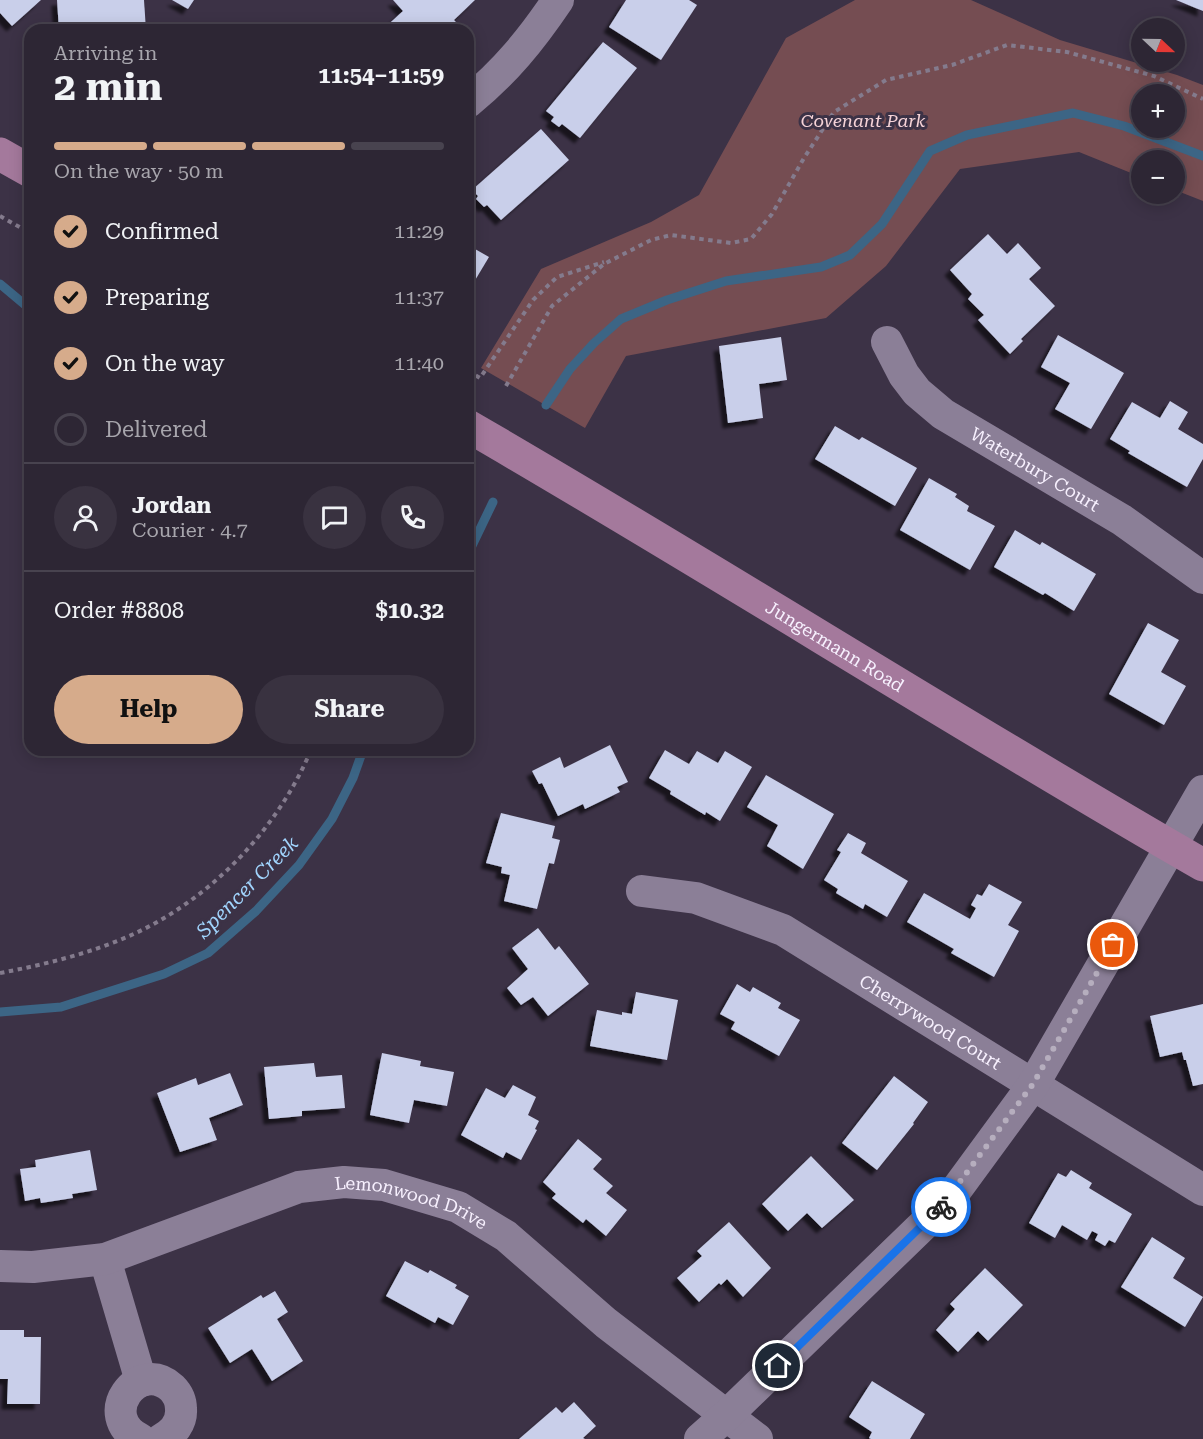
<!DOCTYPE html>
<meta charset="utf-8">
<style>
:root{--surface:#2d2634;--page:#393240;--text:#f1f3f6;--muted:#a7a5ac;--line:#48434f;--accent:#d6ab8b}
body{margin:0;font-family:"Roboto Serif",serif;background:var(--page);color:var(--text);height:100vh;display:flex;flex-direction:column;font-size:22px;white-space:nowrap}
*{box-sizing:border-box;margin:0}
p{font-size:20px;color:var(--muted)}
.icon{flex:none;width:33px;height:33px;fill:none;stroke:currentColor;stroke-width:2;stroke-linecap:round;stroke-linejoin:round}
.map{position:relative;flex:1;overflow:hidden}
.sheet{position:absolute;left:24px;top:24px;width:450px;height:732px;display:flex;flex-direction:column;background:var(--surface);border-radius:18px;box-shadow:0 3px 15px #0003,0 0 0 2px var(--line)}
.sheet>*{flex:none}
.needle{width:39px;rotate:112deg}
.buttons{position:absolute;left:1131px;top:18px;display:grid;gap:12px}
.buttons a{display:grid;place-items:center;width:54px;height:54px;border-radius:50%;background:var(--surface);box-shadow:0 3px 15px #0003,0 0 0 2px var(--line);font-size:30px}
.pin{position:absolute;display:grid;place-items:center;width:51px;height:51px;color:#fff;margin:-26px;border:3px solid #fff;border-radius:50%;box-shadow:0 2px 6px #0007}
.courier{position:absolute;display:grid;place-items:center;width:60px;height:60px;margin:-30px;border:4px solid #1a73e8;border-radius:50%;background:#fff;color:#222;box-shadow:0 2px 8px #0007}
.headline em{font-style:normal;font-weight:700}
.headline div{display:flex;flex-direction:column-reverse}
.headline{display:flex;align-items:center;justify-content:space-between;height:102px;padding:0 30px}
h1{font-size:39px;font-weight:700;line-height:45px}
.bar{display:grid;grid-template-columns:repeat(4,1fr);gap:9px 6px;align-content:center;height:72px;padding:0 30px}
.bar i{height:8px;border-radius:4px;background:var(--line)}
.bar .active{background:var(--accent)}
.bar p{grid-column:span 4}
.line{display:flex;align-items:center;gap:15px;padding:0 30px;border-top:2px solid var(--line)}
.line div{flex:1}
.round{display:grid;place-items:center;flex:none;width:63px;height:63px;border-radius:32px;background:var(--page)}
ol{padding:0 30px;list-style:none}
li{display:flex;align-items:center;gap:18px;height:66px}
li p{margin-inline-start:auto}
li .icon{padding:6px;border-radius:50%;background:var(--accent);color:#111;stroke-width:4}
li:last-child{color:var(--muted)}
li i{width:33px;height:33px;border:3px solid var(--line);border-radius:50%}
.cta{display:flex;gap:12px;margin-top:auto;padding:12px 30px}
.cta a{flex:1;height:69px;border-radius:36px;background:var(--accent);color:#111;font-size:24px;font-weight:700;line-height:69px;text-align:center}
.cta a+a{background:var(--page);color:var(--text)}
.map>svg:first-child{display:block}
</style>
<div class="map">
<svg width="1203" height="1439" viewBox="0 0 1203 1439">
<defs>
<filter id="shadow"><feDropShadow dx="-5.5" dy="5.5" stdDeviation="1.5" flood-color="#0009"/></filter>
</defs>
<rect width="100%" height="100%" fill="#3c3246"/>
<path fill="#754d52" fill-rule="evenodd" d="M855,0H971L1060,40L1177,75L1203,85V201L1175,190L1174,160H1142L1141,177L1079,152L960,169L886,266L826,318L626,356L585,428L481,368L541,269L651,222L699,195L786,38ZM1142,94H1174V128H1142Z"/>
<g fill="none" stroke-linecap="round" stroke-linejoin="round">
<g stroke="#3c6585" stroke-width="9">
<path d="M0,284L30,309"/>
<path d="M546,405L570,369L594,343L621,319L667,300L726,281L821,267L850,255L882,224L930,151L967,135L1073,113L1124,126L1203,156"/>
<path d="M468,554L493,502"/>
<path d="M0,1012L61,1007L164,974L208,953L256,911L299,865L332,819L353,778L363,750"/>
</g>
</g>
<g fill="#c9cfea" filter="url(#shadow)">
<path d="M0,0H41L12,26L0,13Z"/>
<path d="M57,0H144L146,30H59Z"/>
<path d="M172,0H194L188,9Z"/>
<path d="M393,0H475L454,20L457,23L449,30H382L403,11Z"/>
<path d="M626,0H689L697,5L661,60L609,27Z"/>
<path d="M1176,0H1203V11Z"/>
<path d="M344,22L353,30H336Z"/>
<path d="M603,42L637,68L580,138L562,124L559,127L551,121L554,117L546,111Z"/>
<path d="M541,129L569,160L501,220L487,205L484,207L476,199L478,196L472,190Z"/>
<path d="M988,234L1007,254L1018,243L1041,268L1029,279L1055,306L1021,339L1023,341L1010,354L978,320L984,315L968,299L972,294L950,270Z"/>
<path d="M468,245L489,257L468,292Z"/>
<path d="M1058,335L1124,373L1091,429L1055,409L1070,383L1041,367Z"/>
<path d="M781,337L787,380L759,384L763,418L728,423L719,346Z"/>
<path d="M1170,401L1188,412L1178,429L1203,444V459L1187,487L1128,453L1130,451L1110,439L1132,402L1160,418Z"/>
<path d="M835,426L859,440L862,437L917,468L895,506L815,459Z"/>
<path d="M929,478L957,494L955,497L969,506L967,511L995,526L970,570L900,530Z"/>
<path d="M1015,530L1040,545L1042,542L1096,574L1074,611L1045,593L1043,595L994,567Z"/>
<path d="M1148,623L1179,640L1161,672L1186,686L1164,725L1109,694Z"/>
<path d="M610,745L628,782L617,787L620,792L585,809L583,804L558,816L542,783L539,784L532,771L560,757L564,768Z"/>
<path d="M665,750L689,764L697,751L718,763L725,751L752,767L720,821L706,812L705,815L670,794L671,791L649,778Z"/>
<path d="M766,775L834,814L803,869L767,846L778,825L747,807Z"/>
<path d="M501,813L555,826L552,838L560,840L554,864L549,863L537,909L504,901L510,875L501,873L502,867L486,863Z"/>
<path d="M848,833L866,843L861,853L908,881L887,917L865,904L863,909L836,893L838,889L824,880L841,852L837,850Z"/>
<path d="M989,884L1022,902L1008,925L1019,931L994,977L951,953L954,949L907,922L924,893L970,919L976,908L971,905L977,894L982,896Z"/>
<path d="M538,928L555,950L559,946L589,984L548,1016L533,997L521,1005L507,988L528,969L512,948Z"/>
<path d="M737,984L750,992L753,987L781,1003L778,1008L800,1020L779,1056L731,1029L735,1022L720,1014Z"/>
<path d="M636,992L678,1000L667,1060L590,1046L597,1010L622,1015V1012L632,1014Z"/>
<path d="M1203,1004V1084L1193,1086L1186,1060H1184L1182,1052L1160,1057L1150,1016Z"/>
<path d="M382,1053L421,1061L420,1066L454,1072L447,1106L414,1100L409,1123L370,1115Z"/>
<path d="M314,1063L316,1077L342,1075L345,1108L302,1111V1116L269,1119L264,1067Z"/>
<path d="M230,1073L243,1105L209,1118L217,1140L180,1152L157,1093L196,1078L198,1085Z"/>
<path d="M894,1076L928,1102L913,1123L914,1124L877,1170L842,1143Z"/>
<path d="M513,1085L536,1097L528,1115L539,1121L535,1129L537,1130L521,1160L506,1152L503,1158L461,1135L486,1088L505,1098Z"/>
<path d="M578,1139L602,1159L593,1169L613,1186L606,1193L627,1210L606,1236L586,1219L583,1223L552,1198L556,1194L543,1182Z"/>
<path d="M90,1150L97,1190L72,1194L73,1198L41,1203L40,1198L25,1201L20,1169L36,1167L35,1160Z"/>
<path d="M811,1156L854,1200L822,1228L807,1213L788,1231L762,1204Z"/>
<path d="M1071,1170L1092,1183L1089,1188L1132,1214L1115,1243L1109,1240L1105,1246L1095,1240L1098,1234L1092,1231L1087,1240L1062,1225L1055,1238L1029,1223L1058,1173L1066,1177Z"/>
<path d="M729,1222L771,1268L743,1297L727,1279L721,1285L719,1283L699,1302L677,1278L702,1256L697,1251Z"/>
<path d="M1152,1237L1185,1258L1173,1278L1203,1297L1185,1327L1121,1287Z"/>
<path d="M405,1261L428,1273L430,1270L457,1285L455,1288L469,1296L453,1325L438,1317L435,1323L386,1296Z"/>
<path d="M985,1268L1023,1305L988,1341L978,1331L958,1352L936,1330L955,1309L950,1304Z"/>
<path d="M275,1291L288,1312L277,1319L303,1361L272,1381L252,1349L230,1363L208,1328L261,1295L263,1298Z"/>
<path d="M0,1330H24V1337H41L40,1404H7L8,1379H0Z"/>
<path d="M872,1381L925,1414L910,1439H871L869,1438L872,1432L849,1417Z"/>
<path d="M574,1402L596,1426L583,1438L585,1439H519L556,1407L562,1413Z"/>
</g>
<g fill="none" stroke-linecap="round" stroke-linejoin="round">
<g stroke="#847b8d" stroke-width="4" stroke-dasharray="4.5 4.5" stroke-linecap="butt">
<path d="M0,216L30,233"/>
<path d="M468,371L480,378L533,300L557,277L604,262"/>
<path d="M506,386L552,306L604,264L651,240L671,235L731,243L751,239L772,214L804,158L834,112L886,80L952,65L1007,45L1067,52L1154,76L1203,99"/>
<path d="M0,973C43,965 87,954 127,937C208,902 277,831 311,750"/>
</g>
<g stroke="#8b7f97" stroke-width="32">
<path d="M468,102C505,72 531,40 558,0"/>
<path id="s1" d="M887,342L904,375L917,392L943,414L1122,520L1203,578"/>
<path id="s2" d="M642,891L696,898L783,930L1203,1190"/>
<path d="M105,1259L141,1381"/>
<path id="s3" d="M0,1266L33,1267L105,1259L299,1187L344,1182L384,1185L458,1207L506,1236L606,1323L757,1439"/>
<path d="M140,1439C95,1416 138,1357 172,1388C178,1394 181,1401 181,1409C182,1423 173,1433 162,1439"/>
<path d="M700,1439L727,1415L948,1201L1033,1085L1203,791"/>
</g>
<g stroke="#a4799c" stroke-width="33">
<path d="M0,154L30,171"/>
<path id="s4" d="M468,426C715,569 956,723 1203,865"/>
</g>
</g>
<g fill="none" stroke-linecap="round" stroke-linejoin="round">
<path stroke="#b6aebe" stroke-width="6" stroke-dasharray="0 10.8" d="M941,1207L1033,1084L1113,945"/>
<path stroke="#1a73e8" stroke-width="8" d="M778,1366L941,1207"/>
</g>
<g text-anchor="middle" dominant-baseline="central" stroke-width="6" stroke-linejoin="round" paint-order="stroke">
<g font-size="18" font-style="italic" fill="#f6d3d7" stroke="#3c3246">
<text x="863" y="120">Covenant Park</text>
</g>
<g font-size="18" fill="#f7f0fe" stroke="#3c3246">
<text stroke="none"><textPath href="#s1" startOffset="200">Waterbury Court</textPath></text>
<text stroke="none"><textPath href="#s4" startOffset="428">Jungermann Road</textPath></text>
<text stroke="none"><textPath href="#s2" startOffset="321">Cherrywood Court</textPath></text>
<text stroke="none"><textPath href="#s3" startOffset="428">Lemonwood Drive</textPath></text>
</g>
<g font-size="20" font-style="italic" fill="#a1d4fd" stroke="#3c3246">
<text transform="translate(247 887) rotate(-45)">Spencer Creek</text>
</g>
</g>
</svg>
<div class="buttons">
<a><svg class="needle" viewBox="-14 -14 28 28"><path d="M0-13l5 13h-10z" fill="#e53935"/><path d="M0 13l5-13h-10z" fill="#a7a5ac"/></svg></a>
<a>+</a>
<a>−</a>
</div>
<div class="pin" style="left:1113px;top:945px;background:#ea580c"><svg class="icon" aria-label="bag" viewBox="0 0 24 24"><path d="M5 8h14l-1 12H6zM9 8a3 3 0 0 1 6 0"/></svg></div>
<div class="pin" style="left:778px;top:1366px;background:#1f2937"><svg class="icon" aria-label="home" viewBox="0 0 24 24"><path d="M3 11l9-7 9 7M6 9v11h12V9"/></svg></div>
<div class="courier" style="left:941px;top:1207px"><svg class="icon" aria-label="bike" viewBox="0 0 24 24"><circle cx="6" cy="16" r="4"/><circle cx="18" cy="16" r="4"/><path d="M6 16l4-8h5l3 8M10 8l3 8H6M13 5h3"/></svg></div>
<section class="sheet">
<div class="headline"><div><h1>2 min</h1><p>Arriving in</p></div><em>11:54–11:59</em></div>
<div class="bar"><i class="active"></i><i class="active"></i><i class="active"></i><i></i><p>On the way · 50 m</p></div>
<ol>
<li><svg class="icon" aria-label="check" viewBox="0 0 24 24"><path d="M5 12l5 5 9-10"/></svg>Confirmed<p>11:29</p></li>
<li><svg class="icon" aria-label="check" viewBox="0 0 24 24"><path d="M5 12l5 5 9-10"/></svg>Preparing<p>11:37</p></li>
<li><svg class="icon" aria-label="check" viewBox="0 0 24 24"><path d="M5 12l5 5 9-10"/></svg>On the way<p>11:40</p></li>
<li><i></i>Delivered</li>
</ol>
<div class="line" style="height:108px"><a class="round"><svg class="icon" aria-label="person" viewBox="0 0 24 24"><circle cx="12" cy="8" r="4"/><path d="M4 21q1-7 8-7t8 7"/></svg></a><div><b>Jordan</b><p>Courier · 4.7</p></div><a class="round"><svg class="icon" aria-label="chat" viewBox="0 0 24 24"><path d="M4 5h16v11H9l-5 4z"/></svg></a><a class="round"><svg class="icon" aria-label="phone" viewBox="0 0 24 24"><path d="M5 4h4l2 5-3 2q2 4 5 5l2-3 5 2v4C11 20 4 13 5 4z"/></svg></a></div>
<div class="line" style="height:78px"><div>Order #8808</div><b>$10.32</b></div>
<div class="cta"><a>Help</a><a>Share</a></div>
</section>
</div>
